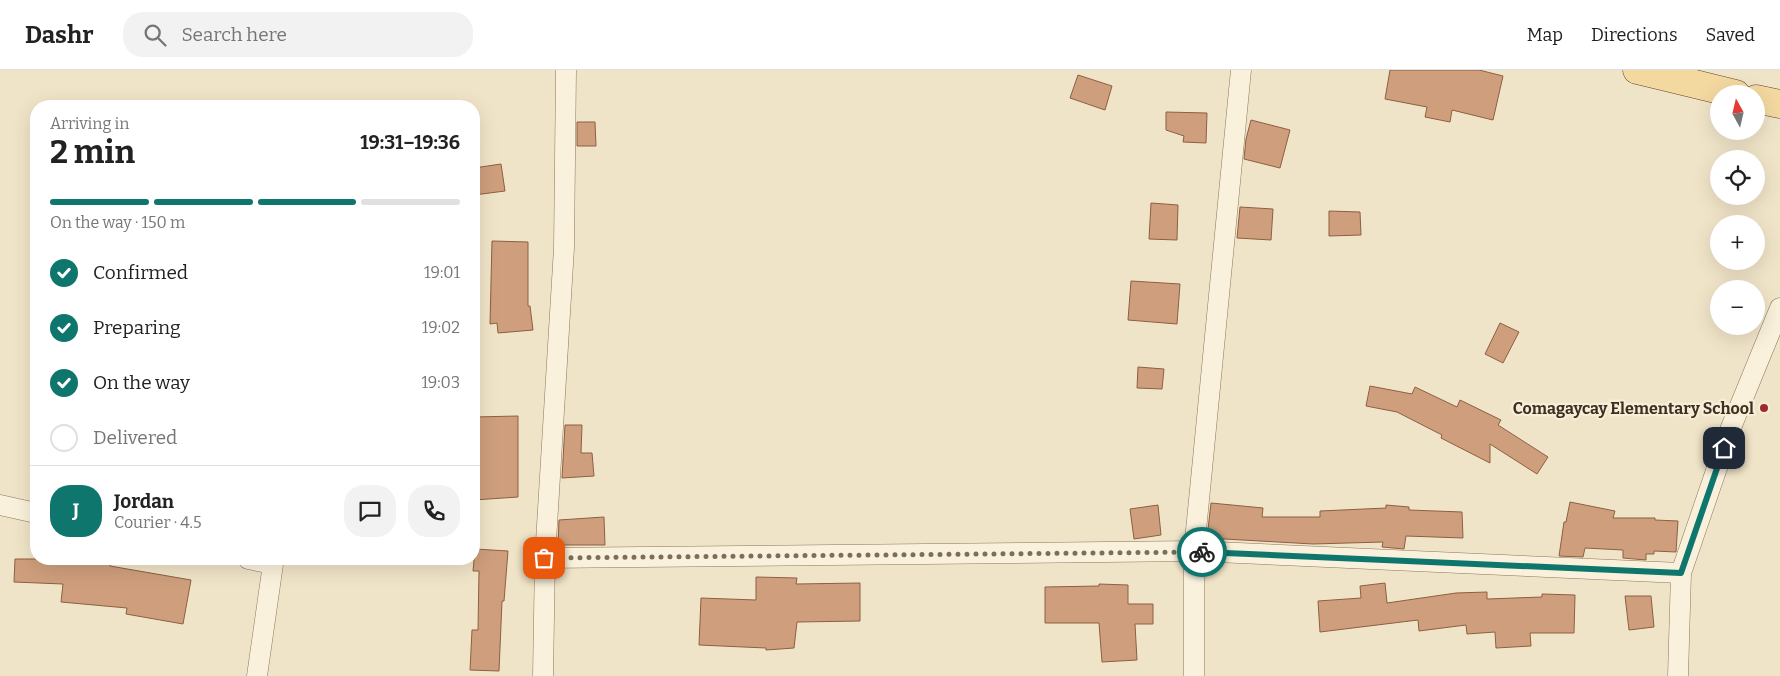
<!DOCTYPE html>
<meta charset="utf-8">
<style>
:root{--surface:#fff;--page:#f2f2f2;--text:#222;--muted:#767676;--line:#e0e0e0;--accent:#0f766e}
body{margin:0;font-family:Bitter,serif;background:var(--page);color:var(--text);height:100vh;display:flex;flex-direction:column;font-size:19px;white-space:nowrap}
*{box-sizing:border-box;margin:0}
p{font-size:16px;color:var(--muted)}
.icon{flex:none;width:28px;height:28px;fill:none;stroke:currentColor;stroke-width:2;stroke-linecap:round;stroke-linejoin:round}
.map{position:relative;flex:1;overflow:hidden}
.sheet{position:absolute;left:30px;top:30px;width:450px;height:465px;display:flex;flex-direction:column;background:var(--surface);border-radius:20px;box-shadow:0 5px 20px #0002}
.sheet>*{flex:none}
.needle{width:32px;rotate:352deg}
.tools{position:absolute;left:1710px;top:15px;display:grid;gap:10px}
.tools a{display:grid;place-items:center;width:55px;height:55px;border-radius:50%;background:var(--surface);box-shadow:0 5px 20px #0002;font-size:25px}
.pin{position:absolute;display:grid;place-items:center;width:42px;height:42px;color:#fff;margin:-21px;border-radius:10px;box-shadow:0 2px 8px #0006}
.courier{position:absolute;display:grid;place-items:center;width:50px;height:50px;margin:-25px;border:4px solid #0f766e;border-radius:50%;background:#fff;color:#222;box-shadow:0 1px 6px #0007}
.overview em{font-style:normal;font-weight:700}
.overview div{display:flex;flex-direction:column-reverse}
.overview{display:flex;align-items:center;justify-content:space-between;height:85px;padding:0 20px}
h1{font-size:32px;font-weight:700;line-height:38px}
.bar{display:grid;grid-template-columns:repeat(4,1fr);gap:8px 5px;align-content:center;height:60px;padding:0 20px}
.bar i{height:6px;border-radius:4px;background:var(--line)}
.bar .current{background:var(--accent)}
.bar p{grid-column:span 4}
.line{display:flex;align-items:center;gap:12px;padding:0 20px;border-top:1px solid var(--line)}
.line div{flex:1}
.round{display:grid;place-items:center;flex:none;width:52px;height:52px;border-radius:20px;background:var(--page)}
ol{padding:0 20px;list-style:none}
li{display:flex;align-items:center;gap:15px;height:55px}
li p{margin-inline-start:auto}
li .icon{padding:5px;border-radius:50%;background:var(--accent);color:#fff;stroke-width:4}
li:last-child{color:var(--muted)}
li i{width:28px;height:28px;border:2px solid var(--line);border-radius:50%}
header{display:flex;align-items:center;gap:30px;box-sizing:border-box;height:70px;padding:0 25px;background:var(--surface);border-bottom:1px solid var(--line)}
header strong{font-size:24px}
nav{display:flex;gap:28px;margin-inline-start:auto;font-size:18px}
.search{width:350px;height:45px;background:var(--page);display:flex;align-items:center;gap:12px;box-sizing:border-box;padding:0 18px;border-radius:20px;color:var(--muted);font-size:19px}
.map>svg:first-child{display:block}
</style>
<header>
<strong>Dashr</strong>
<div class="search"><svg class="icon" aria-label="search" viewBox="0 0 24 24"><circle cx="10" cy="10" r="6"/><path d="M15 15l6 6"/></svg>Search here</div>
<nav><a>Map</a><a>Directions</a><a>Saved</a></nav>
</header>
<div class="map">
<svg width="1780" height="606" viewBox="0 0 1780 606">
<rect width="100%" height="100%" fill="#f0e4c8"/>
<g fill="#cf9f7d" stroke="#8d5f41">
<path d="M1390,0H1479L1503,6L1493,50L1452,40L1450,52L1425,47L1427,37L1385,29Z"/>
<path d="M1078,5L1112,16L1105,40L1070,28Z"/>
<path d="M1166,42L1207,43L1206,73L1183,72L1184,66L1166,60Z"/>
<path d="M1251,50L1290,60L1280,98L1244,89L1246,69Z"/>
<path d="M577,52H595L596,76H577Z"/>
<path d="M501,94L505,121L474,125V98Z"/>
<path d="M1151,133L1178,135L1177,170L1149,169Z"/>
<path d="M1240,137L1273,139L1271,170L1237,168Z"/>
<path d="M1329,141L1360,142L1361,165L1329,166Z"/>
<path d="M492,171L528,172V236H530L533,260L498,263L497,253L490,254Z"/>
<path d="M1131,211L1180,214L1177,254L1128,250Z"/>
<path d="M1500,253L1519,262L1503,293L1485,284Z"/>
<path d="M1138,297L1164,299L1162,319L1137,318Z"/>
<path d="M1370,316L1412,324L1415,317L1457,337L1460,330L1501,350L1498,355L1548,387L1537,404L1490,374V393L1441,368L1442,365L1397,342L1366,336Z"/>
<path d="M518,346V427L474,430V347Z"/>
<path d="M565,355H582L581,383H592L594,406L562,408Z"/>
<path d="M1570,432L1615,441L1613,448H1655V450L1678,451L1676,482L1654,481V484H1646V490L1623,488V480L1585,478L1583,487L1559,486L1564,452H1566Z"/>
<path d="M1211,433L1263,438L1262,447H1320V441L1386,438V435L1409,437V440L1462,442L1463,468L1406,466L1404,479L1382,477L1383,472L1313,474L1207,468Z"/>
<path d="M1158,435L1161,465L1134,469L1130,439Z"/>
<path d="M604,447L605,475H558L559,450Z"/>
<path d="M475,479L508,481L504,531H502L499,601L470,600L472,560H478L479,501H473Z"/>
<path d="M15,489H110V496L191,510L183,554L126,544L127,538L61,532L63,514L14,512Z"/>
<path d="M756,507L797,508L796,514L860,513V551L797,552L794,578L766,580V578L699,575L701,528L756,530Z"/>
<path d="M1385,513L1387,533L1456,523L1487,522V529L1542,527V524L1575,525L1574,563H1530L1531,576L1496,578L1495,562L1467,564L1466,555L1419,561L1418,550L1320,562L1318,531L1361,528L1360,516Z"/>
<path d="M1099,514L1128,515V534H1153V554H1135L1137,590L1102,592L1099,553H1045V517L1099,516Z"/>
<path d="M1625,526H1651L1654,557L1629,560Z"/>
</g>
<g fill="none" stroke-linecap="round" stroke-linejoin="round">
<defs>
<g id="street">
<path d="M0,435L36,443"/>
<path d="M545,488L1194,481L1681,503"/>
<path d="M248,489L273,494L257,606"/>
<path d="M543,606L545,488L564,178L566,0"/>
<path d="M1194,606V481L1241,0"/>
<path d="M1678,606L1681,503L1730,360L1780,238"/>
</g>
<g id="primary">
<path d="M1637,0L1736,24"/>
<path d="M1756,29L1780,34"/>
</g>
</defs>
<use href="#street" stroke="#8d765c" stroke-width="21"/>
<use href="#primary" stroke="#5b4430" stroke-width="29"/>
<use href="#street" stroke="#faf1dc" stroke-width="20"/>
<use href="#primary" stroke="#f3d9a0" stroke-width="28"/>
</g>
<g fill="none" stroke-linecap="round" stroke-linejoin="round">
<path stroke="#7c6e5b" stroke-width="5" stroke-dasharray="0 9" d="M544,488L1202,482"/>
<path stroke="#0f766e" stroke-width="6" d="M1202,482L1681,503L1724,378"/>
</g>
<circle fill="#9e2a2b" stroke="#f7eed8" stroke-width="2" cx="1764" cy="338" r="5"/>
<g text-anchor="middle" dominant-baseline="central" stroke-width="4.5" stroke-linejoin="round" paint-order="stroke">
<g font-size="16" font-weight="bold" fill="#3d2e20" stroke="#f7eed8" text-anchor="end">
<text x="1754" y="338">Comagaycay Elementary School</text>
</g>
</g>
</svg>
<div class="tools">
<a><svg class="needle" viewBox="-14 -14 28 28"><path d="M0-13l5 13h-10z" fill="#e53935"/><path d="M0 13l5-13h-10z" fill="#767676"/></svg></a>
<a><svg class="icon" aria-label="locate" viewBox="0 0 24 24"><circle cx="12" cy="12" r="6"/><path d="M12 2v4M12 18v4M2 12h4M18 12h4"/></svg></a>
<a>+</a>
<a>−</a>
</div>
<div class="pin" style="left:544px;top:488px;background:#ea580c"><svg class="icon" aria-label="bag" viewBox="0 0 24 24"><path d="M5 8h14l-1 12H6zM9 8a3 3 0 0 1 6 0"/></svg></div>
<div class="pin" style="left:1724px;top:378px;background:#1f2937"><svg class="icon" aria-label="home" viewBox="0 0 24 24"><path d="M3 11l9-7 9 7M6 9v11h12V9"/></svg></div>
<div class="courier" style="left:1202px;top:482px"><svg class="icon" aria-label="bike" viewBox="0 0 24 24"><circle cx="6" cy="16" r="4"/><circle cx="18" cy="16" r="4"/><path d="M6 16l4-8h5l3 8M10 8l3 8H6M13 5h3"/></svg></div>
<section class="sheet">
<div class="overview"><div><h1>2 min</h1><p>Arriving in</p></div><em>19:31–19:36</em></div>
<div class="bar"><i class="current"></i><i class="current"></i><i class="current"></i><i></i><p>On the way · 150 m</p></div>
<ol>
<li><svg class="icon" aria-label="check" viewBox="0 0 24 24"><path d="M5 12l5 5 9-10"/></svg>Confirmed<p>19:01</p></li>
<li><svg class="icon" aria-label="check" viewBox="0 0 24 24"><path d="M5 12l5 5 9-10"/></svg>Preparing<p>19:02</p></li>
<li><svg class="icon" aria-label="check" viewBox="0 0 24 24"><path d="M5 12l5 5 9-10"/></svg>On the way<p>19:03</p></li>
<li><i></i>Delivered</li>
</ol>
<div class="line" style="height:90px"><b class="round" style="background:var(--accent);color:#fff">J</b><div><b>Jordan</b><p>Courier · 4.5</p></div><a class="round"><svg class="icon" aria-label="chat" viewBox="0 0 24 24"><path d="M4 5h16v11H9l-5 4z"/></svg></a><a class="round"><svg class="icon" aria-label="phone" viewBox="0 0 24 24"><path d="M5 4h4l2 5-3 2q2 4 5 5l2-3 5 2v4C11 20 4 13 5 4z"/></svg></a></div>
</section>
</div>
